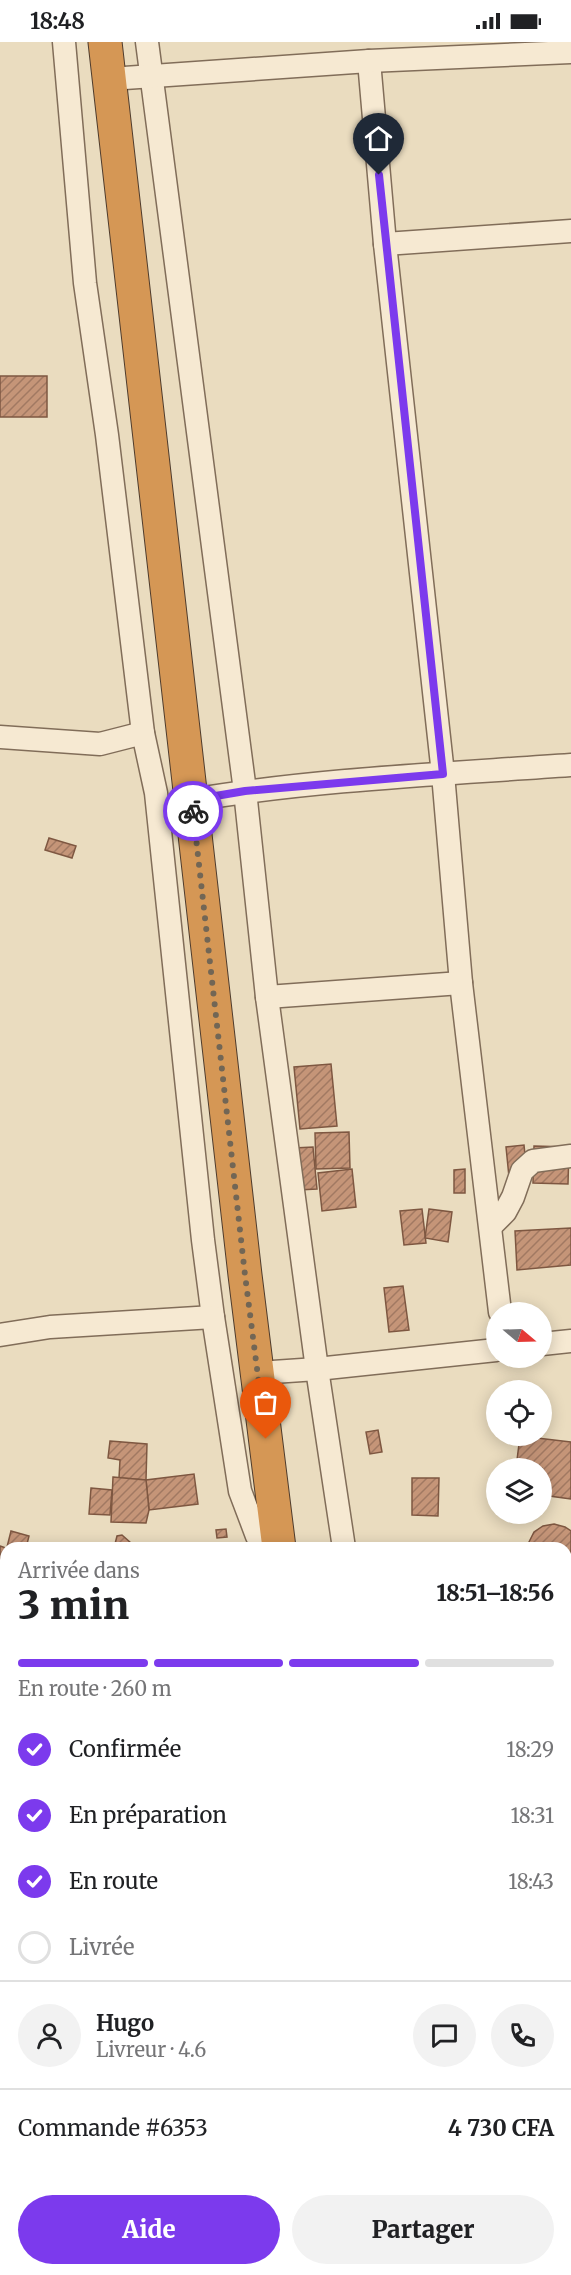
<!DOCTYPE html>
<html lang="fr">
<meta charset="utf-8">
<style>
:root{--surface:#fff;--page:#f2f2f2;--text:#202124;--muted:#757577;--line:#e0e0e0;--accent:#7c3aed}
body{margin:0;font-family:Merriweather,serif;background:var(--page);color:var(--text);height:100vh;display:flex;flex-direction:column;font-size:22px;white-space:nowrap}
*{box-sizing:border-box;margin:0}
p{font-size:20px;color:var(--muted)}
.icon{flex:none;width:33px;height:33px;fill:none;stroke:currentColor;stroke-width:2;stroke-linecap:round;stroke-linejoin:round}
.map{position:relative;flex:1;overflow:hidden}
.panel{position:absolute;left:0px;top:1500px;width:572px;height:734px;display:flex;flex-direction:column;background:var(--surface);border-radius:18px 18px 0 0;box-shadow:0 3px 15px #0003}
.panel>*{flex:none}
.needle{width:39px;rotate:109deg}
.fabs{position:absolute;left:486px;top:1260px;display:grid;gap:12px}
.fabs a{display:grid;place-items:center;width:66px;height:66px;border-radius:50%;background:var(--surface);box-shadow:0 3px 15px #0003;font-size:30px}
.pin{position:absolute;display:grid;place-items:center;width:51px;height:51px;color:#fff;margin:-62px -26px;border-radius:50% 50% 50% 0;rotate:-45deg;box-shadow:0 0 6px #0007}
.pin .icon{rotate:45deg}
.courier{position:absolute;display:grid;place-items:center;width:60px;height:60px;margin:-30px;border:4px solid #7c3aed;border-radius:50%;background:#fff;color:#222;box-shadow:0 2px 8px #0007}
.headline em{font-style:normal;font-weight:800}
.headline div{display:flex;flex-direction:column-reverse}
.headline{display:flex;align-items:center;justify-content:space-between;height:102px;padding:0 18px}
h1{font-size:39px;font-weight:800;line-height:45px}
.bar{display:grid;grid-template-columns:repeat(4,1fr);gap:9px 6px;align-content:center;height:72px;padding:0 18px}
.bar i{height:8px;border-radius:4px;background:var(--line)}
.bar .active{background:var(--accent)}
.bar p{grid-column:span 4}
.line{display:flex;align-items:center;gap:15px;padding:0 18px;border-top:2px solid var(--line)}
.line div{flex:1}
.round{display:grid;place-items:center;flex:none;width:63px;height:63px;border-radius:32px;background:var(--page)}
ol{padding:0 18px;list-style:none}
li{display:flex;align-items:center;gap:18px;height:66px}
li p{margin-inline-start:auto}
li .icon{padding:6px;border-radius:50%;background:var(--accent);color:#fff;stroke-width:4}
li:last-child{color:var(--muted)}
li i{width:33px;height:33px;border:3px solid var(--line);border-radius:50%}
.cta{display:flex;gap:12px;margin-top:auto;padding:12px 18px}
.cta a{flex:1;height:69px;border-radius:36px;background:var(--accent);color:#fff;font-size:24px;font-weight:800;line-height:69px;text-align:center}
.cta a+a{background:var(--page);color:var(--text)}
.status{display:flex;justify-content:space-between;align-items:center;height:42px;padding:0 30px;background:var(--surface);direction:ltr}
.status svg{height:16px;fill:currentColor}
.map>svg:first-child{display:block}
</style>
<div class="status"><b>18:48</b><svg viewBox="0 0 49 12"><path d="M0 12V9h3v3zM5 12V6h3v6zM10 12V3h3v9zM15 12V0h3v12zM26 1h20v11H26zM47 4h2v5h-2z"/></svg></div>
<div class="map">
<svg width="571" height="2233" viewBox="0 0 571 2233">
<defs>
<pattern id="building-hatch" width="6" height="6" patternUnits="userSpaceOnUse" patternTransform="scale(1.5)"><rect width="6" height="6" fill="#c59578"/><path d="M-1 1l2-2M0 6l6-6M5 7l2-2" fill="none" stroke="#a17962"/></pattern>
</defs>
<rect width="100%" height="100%" fill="#eadcbf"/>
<g fill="url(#building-hatch)" stroke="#7e5741" stroke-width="1.5">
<rect x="0" y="334" width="47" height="41"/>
<path d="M49,796L76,804L72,816L45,808Z"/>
<path d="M331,1022L337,1084L300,1087L294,1025Z"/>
<path d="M349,1090L350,1126L316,1127L315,1091Z"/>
<path d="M524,1103L528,1143L510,1145L506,1105Z"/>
<path d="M534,1104L569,1105L568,1142L533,1141Z"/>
<path d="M313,1105L317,1147L298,1148L294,1106Z"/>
<path d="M352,1127L356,1165L322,1169L318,1131Z"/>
<path d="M465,1127V1151H454V1128Z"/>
<path d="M422,1167L426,1201L404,1203L400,1169Z"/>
<path d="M429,1167L452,1170L448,1200L425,1196Z"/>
<path d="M571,1186V1223L517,1228L515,1189Z"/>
<path d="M403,1244L409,1288L389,1290L384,1246Z"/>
<path d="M378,1388L382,1410L370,1412L366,1390Z"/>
<path d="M520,1394L571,1400V1457L542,1453V1426H516Z"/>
<path d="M110,1399L147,1402L146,1438L119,1436L120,1418L108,1416Z"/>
<path d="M194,1432L198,1462L149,1468L146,1438Z"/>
<path d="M113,1435L146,1438L149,1468L146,1481L111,1480Z"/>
<path d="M412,1436H439L438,1474L412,1473Z"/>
<path d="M91,1446L112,1448L110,1473L89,1472Z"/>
<path d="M554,1482L565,1485L571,1489V1534L566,1537V1506H526L534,1490L543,1484Z"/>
<path d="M226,1487L227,1495L217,1496L216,1488Z"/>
<path d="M11,1489L29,1494L26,1506L7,1505Z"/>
<path d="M122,1493L131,1501L130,1506H114L117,1494Z"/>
<path d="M0,1504L6,1506V1523L0,1521Z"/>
<rect x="566" y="1643" width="5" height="30"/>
<path d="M0,1842L6,1844V1881L3,1892L0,1891Z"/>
<path d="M0,1896L6,1898L2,1919H0Z"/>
<rect x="11" y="2228" width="44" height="5"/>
<path d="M240,2228H293V2233H241Z"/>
</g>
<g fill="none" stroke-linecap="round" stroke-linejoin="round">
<defs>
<g id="street">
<path d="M64,0L85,241L107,393L143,691L156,751L203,1198L213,1275L240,1449L257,1494L269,1506"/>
<path d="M147,0L245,749L267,955L317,1327L344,1506"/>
<path d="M369,19L385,202L443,732L461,941L500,1270"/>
<path d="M110,37L369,19L571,10"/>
<path d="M385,202L571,189"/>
<path d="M0,695L100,702L143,691"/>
<path d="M192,758C317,737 445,732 571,723"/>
<path d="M267,955L461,941"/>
<path d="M491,1184L505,1170L513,1155L522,1129L533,1119L571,1114"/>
<path d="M0,1293L50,1285L213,1275"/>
<path d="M542,1302L571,1299"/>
<path d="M258,1331L317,1327L496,1308"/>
<path d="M566,1703H571"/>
<path d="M566,1932H571"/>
<path d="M0,1953L6,1979"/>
<path d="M0,1997L6,1993"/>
<path d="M0,2130L6,2123"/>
<path d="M443,2228L444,2233"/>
</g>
<g id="highway">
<path d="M105,0L245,1233L279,1506"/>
<path d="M363,2228L364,2233"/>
</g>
</defs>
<use href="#street" stroke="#816d59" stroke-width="25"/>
<use href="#highway" stroke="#4f3c2d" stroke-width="35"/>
<use href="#street" stroke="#f6e9d2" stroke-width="22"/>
<use href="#highway" stroke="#d59755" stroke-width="33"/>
</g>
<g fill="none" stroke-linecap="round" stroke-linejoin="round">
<path stroke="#726655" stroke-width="6" stroke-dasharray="0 10.8" d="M193,769L245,1233L266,1397"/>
<path stroke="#7c3aed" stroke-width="8" d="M193,769L192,758L245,749L443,732L379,133"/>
</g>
</svg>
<div class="fabs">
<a><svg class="needle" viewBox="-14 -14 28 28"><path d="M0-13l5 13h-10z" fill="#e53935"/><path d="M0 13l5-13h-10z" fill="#757577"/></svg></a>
<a><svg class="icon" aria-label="locate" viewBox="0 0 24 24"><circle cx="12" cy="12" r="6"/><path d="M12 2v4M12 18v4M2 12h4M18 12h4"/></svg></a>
<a><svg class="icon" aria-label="layers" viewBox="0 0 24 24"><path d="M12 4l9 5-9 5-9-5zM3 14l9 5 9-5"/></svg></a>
</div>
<div class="pin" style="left:266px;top:1397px;background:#ea580c"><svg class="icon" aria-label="bag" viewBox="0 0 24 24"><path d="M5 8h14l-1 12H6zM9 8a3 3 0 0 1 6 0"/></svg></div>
<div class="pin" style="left:379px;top:133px;background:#1f2937"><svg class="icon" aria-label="home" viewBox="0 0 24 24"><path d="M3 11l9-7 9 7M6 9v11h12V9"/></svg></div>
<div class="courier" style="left:193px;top:769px"><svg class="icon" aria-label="bike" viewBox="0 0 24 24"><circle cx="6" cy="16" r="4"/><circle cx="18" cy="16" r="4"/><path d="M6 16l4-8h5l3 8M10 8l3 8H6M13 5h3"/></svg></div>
<section class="panel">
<div class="headline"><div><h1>3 min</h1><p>Arrivée dans</p></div><em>18:51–18:56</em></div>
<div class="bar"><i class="active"></i><i class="active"></i><i class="active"></i><i></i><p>En route · 260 m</p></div>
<ol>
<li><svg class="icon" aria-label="check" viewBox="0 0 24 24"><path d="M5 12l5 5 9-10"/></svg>Confirmée<p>18:29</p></li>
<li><svg class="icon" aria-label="check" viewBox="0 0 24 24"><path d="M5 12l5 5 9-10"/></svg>En préparation<p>18:31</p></li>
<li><svg class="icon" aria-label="check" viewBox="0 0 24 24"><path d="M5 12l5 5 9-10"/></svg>En route<p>18:43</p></li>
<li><i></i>Livrée</li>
</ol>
<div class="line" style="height:108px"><a class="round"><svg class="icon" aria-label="person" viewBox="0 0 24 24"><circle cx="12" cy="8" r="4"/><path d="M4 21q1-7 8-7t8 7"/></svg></a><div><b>Hugo</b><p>Livreur · 4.6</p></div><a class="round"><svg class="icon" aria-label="chat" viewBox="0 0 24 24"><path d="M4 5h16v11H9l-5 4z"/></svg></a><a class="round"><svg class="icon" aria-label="phone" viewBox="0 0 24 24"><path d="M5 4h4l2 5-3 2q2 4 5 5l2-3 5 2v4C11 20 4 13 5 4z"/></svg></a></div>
<div class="line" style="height:78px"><div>Commande #6353</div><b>4 730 CFA</b></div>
<div class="cta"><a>Aide</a><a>Partager</a></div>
</section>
</div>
